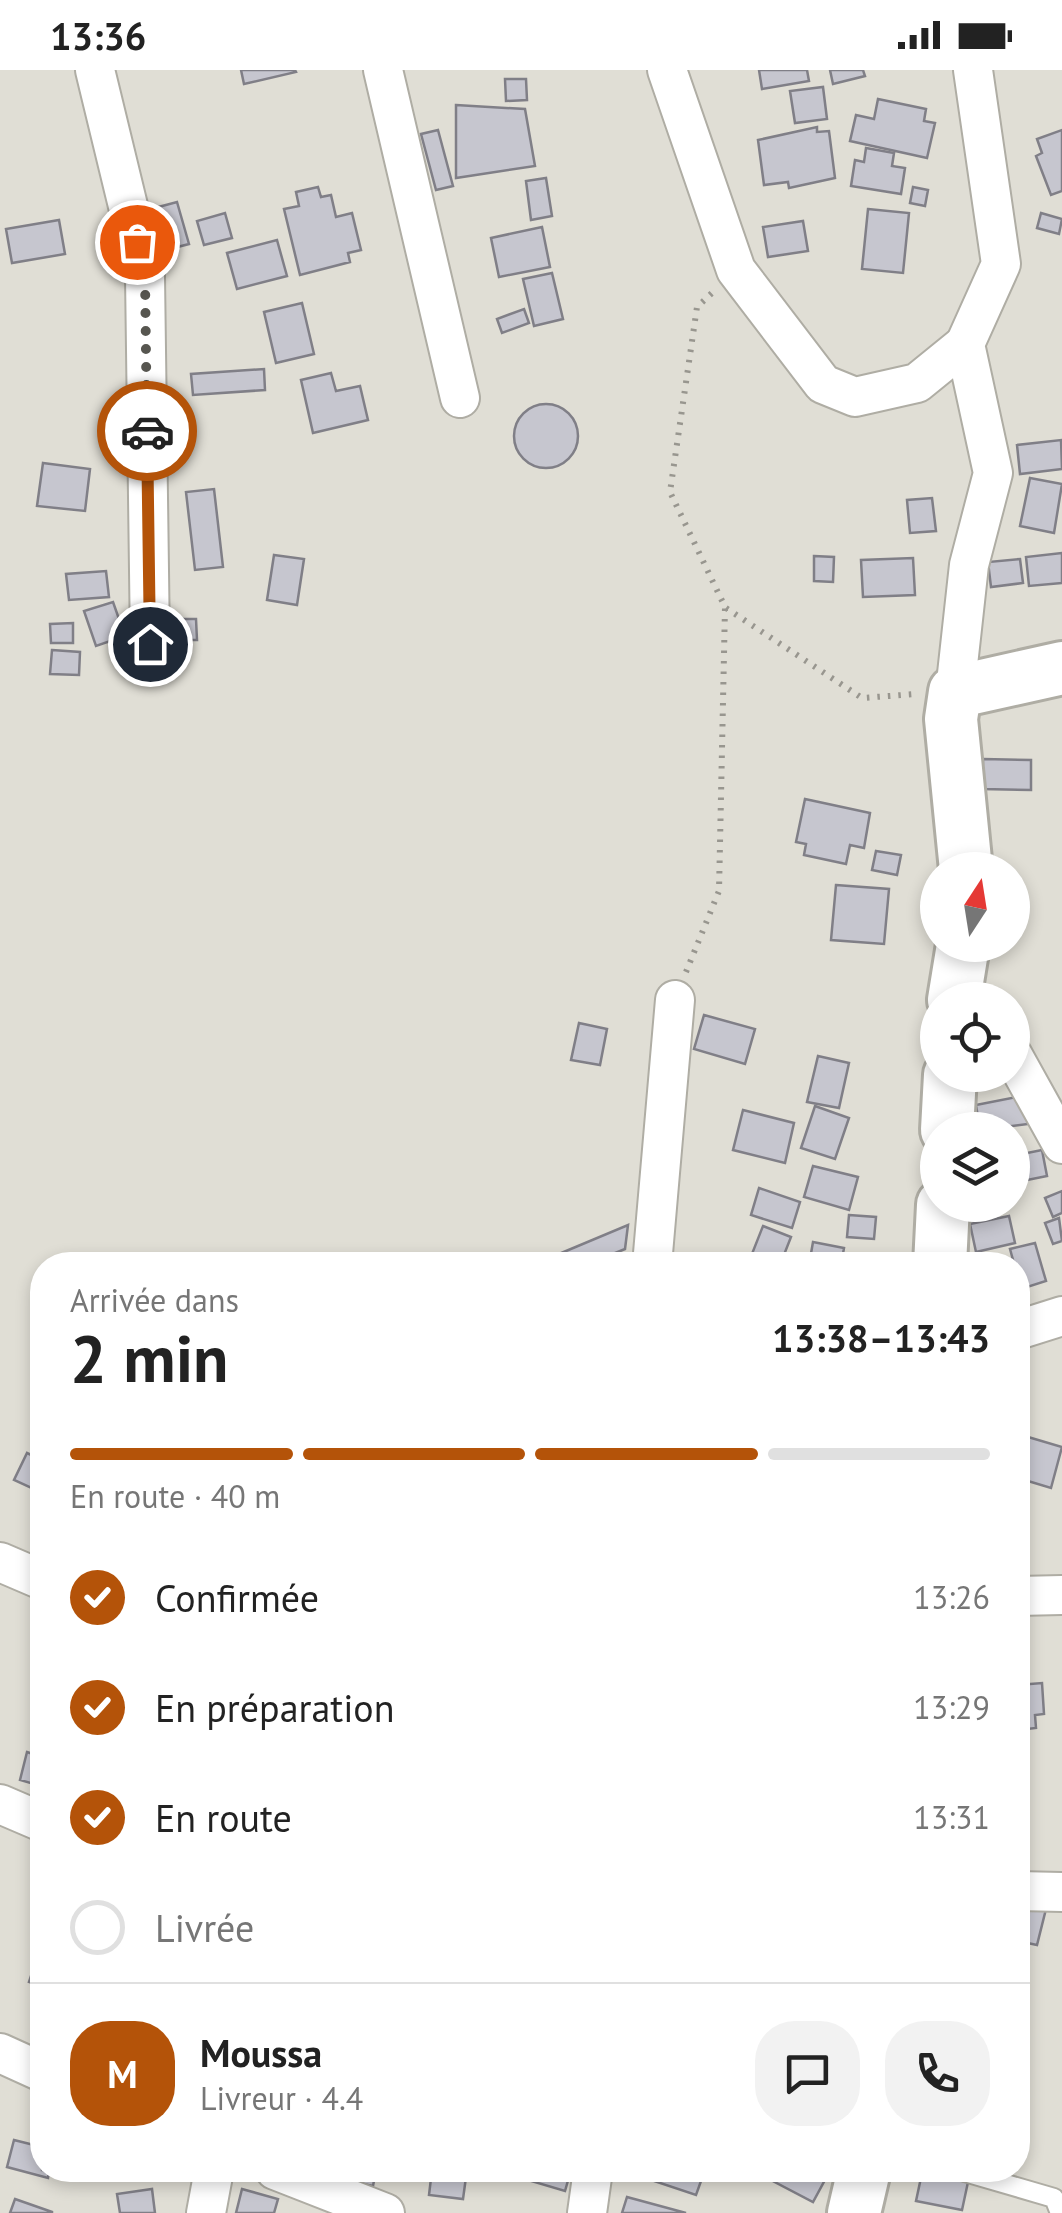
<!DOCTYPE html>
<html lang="fr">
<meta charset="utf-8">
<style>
:root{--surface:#fff;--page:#f2f2f2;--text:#222;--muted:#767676;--line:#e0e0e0;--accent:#b45309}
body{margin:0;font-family:"PT Sans",sans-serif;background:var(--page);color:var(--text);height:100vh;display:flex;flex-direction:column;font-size:38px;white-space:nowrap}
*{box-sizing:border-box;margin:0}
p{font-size:32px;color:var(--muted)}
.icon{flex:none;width:55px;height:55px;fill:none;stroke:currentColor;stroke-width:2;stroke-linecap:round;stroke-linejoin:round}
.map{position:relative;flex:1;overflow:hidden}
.side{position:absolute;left:30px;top:1182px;width:1000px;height:930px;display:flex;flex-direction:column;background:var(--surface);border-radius:40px;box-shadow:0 5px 15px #0003}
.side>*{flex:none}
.needle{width:65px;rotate:12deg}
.fabs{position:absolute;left:920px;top:782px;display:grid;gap:20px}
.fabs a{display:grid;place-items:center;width:110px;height:110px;border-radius:50%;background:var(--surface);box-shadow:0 5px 15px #0003;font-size:50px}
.pin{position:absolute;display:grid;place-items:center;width:85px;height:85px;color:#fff;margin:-42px;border:5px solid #fff;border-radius:50%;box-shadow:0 2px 10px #0007}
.courier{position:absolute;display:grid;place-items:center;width:100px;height:100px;margin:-50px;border:8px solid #b45309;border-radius:50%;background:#fff;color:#222;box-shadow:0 2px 12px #0007}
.summary em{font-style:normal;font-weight:800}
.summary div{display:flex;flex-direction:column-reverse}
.summary{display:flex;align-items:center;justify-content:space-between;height:170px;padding:0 40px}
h1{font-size:65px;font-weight:800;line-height:75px}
.bar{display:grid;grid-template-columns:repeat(4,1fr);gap:15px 10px;align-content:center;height:120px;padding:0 40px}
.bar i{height:12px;border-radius:8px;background:var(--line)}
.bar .current{background:var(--accent)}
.bar p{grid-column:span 4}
.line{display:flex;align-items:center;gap:25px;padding:0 40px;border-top:2px solid var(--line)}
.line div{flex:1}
.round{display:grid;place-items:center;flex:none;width:105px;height:105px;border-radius:40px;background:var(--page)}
ol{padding:0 40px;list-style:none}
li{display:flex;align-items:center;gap:30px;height:110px}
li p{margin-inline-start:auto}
li .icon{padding:10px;border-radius:50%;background:var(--accent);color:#fff;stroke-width:4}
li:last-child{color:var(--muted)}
li i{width:55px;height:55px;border:5px solid var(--line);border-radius:50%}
.status{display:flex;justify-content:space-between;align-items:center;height:70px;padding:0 50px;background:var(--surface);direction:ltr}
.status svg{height:28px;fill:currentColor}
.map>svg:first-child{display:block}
</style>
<div class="status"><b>13:36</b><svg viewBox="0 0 49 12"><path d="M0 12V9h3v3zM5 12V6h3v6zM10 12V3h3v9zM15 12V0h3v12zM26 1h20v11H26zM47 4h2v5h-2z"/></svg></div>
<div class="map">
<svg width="1062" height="2143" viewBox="0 0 1062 2143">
<rect width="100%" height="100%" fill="#e0ded5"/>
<g fill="#c6c6cf" stroke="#807f87" stroke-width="2.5">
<path d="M241,0H295L296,2L244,14Z"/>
<path d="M759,0H807L809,11L762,19Z"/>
<path d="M830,0H863L865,6L833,14Z"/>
<path d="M505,9H526L527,30L506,31Z"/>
<path d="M823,17L827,49L795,53L790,21Z"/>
<path d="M878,29L926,39L924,51L935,53L927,88L850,71L856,45L874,49Z"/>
<path d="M456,35L525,39L535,96L456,108Z"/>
<path d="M817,57V62L829,61L835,108L789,118L788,112L764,115L758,70Z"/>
<path d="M438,60L453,116L436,120L421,64Z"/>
<path d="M1062,60V121L1051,125L1036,86L1042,83L1037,69Z"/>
<path d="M866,78L894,83L892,96L905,98L901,124L851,116L855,90L864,92Z"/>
<path d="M546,108L552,146L531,150L526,111Z"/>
<path d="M318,117L321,127L331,125L336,147L352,143L361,180L348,183L350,192L300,205L284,139L299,136L296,122Z"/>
<path d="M913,117L928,120L925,136L910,133Z"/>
<path d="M177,132L189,174L162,181L151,139Z"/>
<path d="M868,139L909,143L903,203L862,199Z"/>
<path d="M225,143L232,168L204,175L197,151Z"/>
<path d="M1041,143L1062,149L1059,164L1037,158Z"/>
<path d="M59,150L65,184L12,193L6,159Z"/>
<path d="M803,151L808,181L768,187L763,157Z"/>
<path d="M542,157L550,197L499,207L491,168Z"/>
<path d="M277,170L287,206L237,219L227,183Z"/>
<path d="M552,203L563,249L534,256L523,209Z"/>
<path d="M302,233L314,284L276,293L264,242Z"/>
<path d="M524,239L529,253L502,263L497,249Z"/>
<path d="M264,299L265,320L193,325L191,304Z"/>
<path d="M331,303L336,321L360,316L368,350L313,363L301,310Z"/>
<circle cx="546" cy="366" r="32"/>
<path d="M1061,370L1062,399L1020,404L1017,375Z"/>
<path d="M43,393L90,399L85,441L37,436Z"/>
<path d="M1030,408L1062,414L1054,463L1020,456Z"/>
<path d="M214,419L223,497L195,500L186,422Z"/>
<path d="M932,428L936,461L910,463L907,430Z"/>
<path d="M1062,483V513L1029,516L1026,487Z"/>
<path d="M274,485L304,489L297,535L267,530Z"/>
<path d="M814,486L834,487L833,512L814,511Z"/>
<path d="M913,488L915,525L863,527L861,490Z"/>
<path d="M1020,489L1023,513L991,517L988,492Z"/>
<path d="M106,501L109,527L69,530L66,504Z"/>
<path d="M113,532L125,566L96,576L84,541Z"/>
<path d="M167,549H196L197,570H167Z"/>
<path d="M73,553V573H51L50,554Z"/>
<path d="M52,580L80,582L79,605L50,604Z"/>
<path d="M983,689L1031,690V720L982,719Z"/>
<path d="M805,729L870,743L864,778L850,775L846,794L804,785L806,774L796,772Z"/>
<path d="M876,781L901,785L897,805L872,800Z"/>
<path d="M836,815L889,819L884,874L831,870Z"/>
<path d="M704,945L755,959L745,994L694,979Z"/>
<path d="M579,953L607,959L600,995L571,990Z"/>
<path d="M818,986L849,993L839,1038L807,1032Z"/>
<path d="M1022,1026L1028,1054L980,1060L976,1035Z"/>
<path d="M815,1036L849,1048L835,1089L801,1078Z"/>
<path d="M743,1040L794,1053L785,1093L733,1080Z"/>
<path d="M1042,1080L1047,1106L1012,1113V1086Z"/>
<path d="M813,1096L858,1107L849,1140L804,1127Z"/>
<path d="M759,1118L800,1132L792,1158L751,1145Z"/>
<path d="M1062,1121V1143L1053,1147L1045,1128Z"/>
<path d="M849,1145L876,1147L874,1169L847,1167Z"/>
<path d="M1009,1146L1015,1173L976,1182L970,1154Z"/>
<path d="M1059,1148L1062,1171L1053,1174L1045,1153Z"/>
<path d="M628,1155L625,1179L586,1195L535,1194Z"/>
<path d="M763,1156L791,1167L780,1195L748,1194Z"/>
<path d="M813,1172L844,1178L841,1195H809Z"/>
<path d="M1035,1173L1046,1211L1021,1219L1010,1179Z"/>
<path d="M1018,1364L1062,1377L1051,1418L1018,1408Z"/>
<path d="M27,1383L42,1390L38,1421L14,1410Z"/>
<path d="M1042,1613L1044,1644L1035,1645L1036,1658L1018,1660V1615Z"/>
<path d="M27,1682L42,1687L34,1714L20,1710Z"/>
<path d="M1018,1822L1049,1827L1037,1875L1018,1871Z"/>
<path d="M38,1885L42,1886V1916L29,1912Z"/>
<path d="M14,2070L42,2077V2100H49L48,2108L7,2097Z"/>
<path d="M356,2100H376L373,2116L354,2112Z"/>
<path d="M432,2100H467L463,2129L429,2125Z"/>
<path d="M534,2100H571L565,2121L531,2111Z"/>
<path d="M654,2100H705L696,2125L651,2110Z"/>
<path d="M774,2100H811L826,2108L813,2132L769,2109Z"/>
<path d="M922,2103L968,2112L962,2140L916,2131Z"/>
<path d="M152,2119L155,2143H120L117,2124Z"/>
<path d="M242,2119L278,2129L274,2143H236Z"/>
<path d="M627,2127L686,2143H622Z"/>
<path d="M15,2129L52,2142V2143H10Z"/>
</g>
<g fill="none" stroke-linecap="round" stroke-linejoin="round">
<defs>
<path id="lane" d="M958,2100L1054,2128L1060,2143"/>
<g id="street">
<path d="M95,0L145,206L150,574"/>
<path d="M383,0L460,328"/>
<path d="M667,0L736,200L823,314L855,327L917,313L965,274"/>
<path d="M955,622L969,495L993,403L965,274L1001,194L973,0"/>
<path d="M1012,984L1062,1074"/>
<path d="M652,1195L675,930"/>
<path d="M1018,1260L1062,1246"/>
<path d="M0,1492L42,1510"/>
<path d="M1018,1526L1062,1525"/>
<path d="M0,1734L42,1752"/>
<path d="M1018,1821L1062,1822"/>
<path d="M0,1983L42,2002"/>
<path d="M275,2100L385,2143"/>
<path d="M206,2143L214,2100"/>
<path d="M587,2143L593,2100"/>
</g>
<g id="secondary">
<path d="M966,800L951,649L955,622L1062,598"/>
<path d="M954,930L963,875"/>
<path d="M947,1060L950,1005"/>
<path d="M940,1195L943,1135"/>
<path d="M854,2143L864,2100"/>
</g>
</defs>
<use href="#lane" stroke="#afada4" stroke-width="22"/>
<use href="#street" stroke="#afada4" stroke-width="42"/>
<use href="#secondary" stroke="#afada4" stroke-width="58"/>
<g stroke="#98968f" stroke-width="6" stroke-dasharray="2.5 8" stroke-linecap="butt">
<path d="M726,538L862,628L916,624"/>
<path d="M686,902L719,821L725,537L670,422L697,237L713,222"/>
</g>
<use href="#lane" stroke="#fff" stroke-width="18"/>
<use href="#street" stroke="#fff" stroke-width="38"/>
<use href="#secondary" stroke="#fff" stroke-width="52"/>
</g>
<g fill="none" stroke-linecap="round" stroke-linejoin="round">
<path stroke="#575650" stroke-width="10" stroke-dasharray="0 18" d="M137,172L145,206L147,361"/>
<path stroke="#b45309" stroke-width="12" d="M147,361L150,574"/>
</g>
</svg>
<div class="fabs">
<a><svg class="needle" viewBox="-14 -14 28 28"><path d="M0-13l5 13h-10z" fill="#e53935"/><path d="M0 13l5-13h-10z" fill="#767676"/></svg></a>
<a><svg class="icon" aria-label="locate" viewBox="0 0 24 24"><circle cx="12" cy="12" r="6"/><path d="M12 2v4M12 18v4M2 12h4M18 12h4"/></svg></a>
<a><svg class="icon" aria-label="layers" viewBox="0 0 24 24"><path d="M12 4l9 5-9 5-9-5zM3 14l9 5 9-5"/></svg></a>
</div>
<div class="pin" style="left:137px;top:172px;background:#ea580c"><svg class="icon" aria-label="bag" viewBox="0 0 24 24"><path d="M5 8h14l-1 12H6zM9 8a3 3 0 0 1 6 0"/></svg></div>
<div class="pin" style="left:150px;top:574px;background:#1f2937"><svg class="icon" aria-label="home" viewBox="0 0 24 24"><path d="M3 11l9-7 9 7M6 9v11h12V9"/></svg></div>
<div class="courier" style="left:147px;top:361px"><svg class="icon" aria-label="car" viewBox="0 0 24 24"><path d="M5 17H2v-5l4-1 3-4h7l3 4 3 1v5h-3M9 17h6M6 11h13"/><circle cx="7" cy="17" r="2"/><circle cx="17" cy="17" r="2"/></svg></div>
<section class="side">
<div class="summary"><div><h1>2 min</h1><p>Arrivée dans</p></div><em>13:38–13:43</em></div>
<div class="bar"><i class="current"></i><i class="current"></i><i class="current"></i><i></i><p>En route · 40 m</p></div>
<ol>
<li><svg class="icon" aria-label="check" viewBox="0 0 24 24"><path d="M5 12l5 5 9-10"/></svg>Confirmée<p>13:26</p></li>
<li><svg class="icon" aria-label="check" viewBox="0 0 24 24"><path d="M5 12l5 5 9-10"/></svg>En préparation<p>13:29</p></li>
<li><svg class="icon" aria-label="check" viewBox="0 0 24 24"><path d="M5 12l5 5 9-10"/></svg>En route<p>13:31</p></li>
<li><i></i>Livrée</li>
</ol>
<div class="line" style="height:180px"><b class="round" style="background:var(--accent);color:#fff">M</b><div><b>Moussa</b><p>Livreur · 4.4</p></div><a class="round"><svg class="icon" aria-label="chat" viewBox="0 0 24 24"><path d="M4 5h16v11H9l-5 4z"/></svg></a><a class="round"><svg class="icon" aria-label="phone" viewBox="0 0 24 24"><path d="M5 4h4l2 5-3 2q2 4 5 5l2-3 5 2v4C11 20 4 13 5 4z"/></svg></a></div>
</section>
</div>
